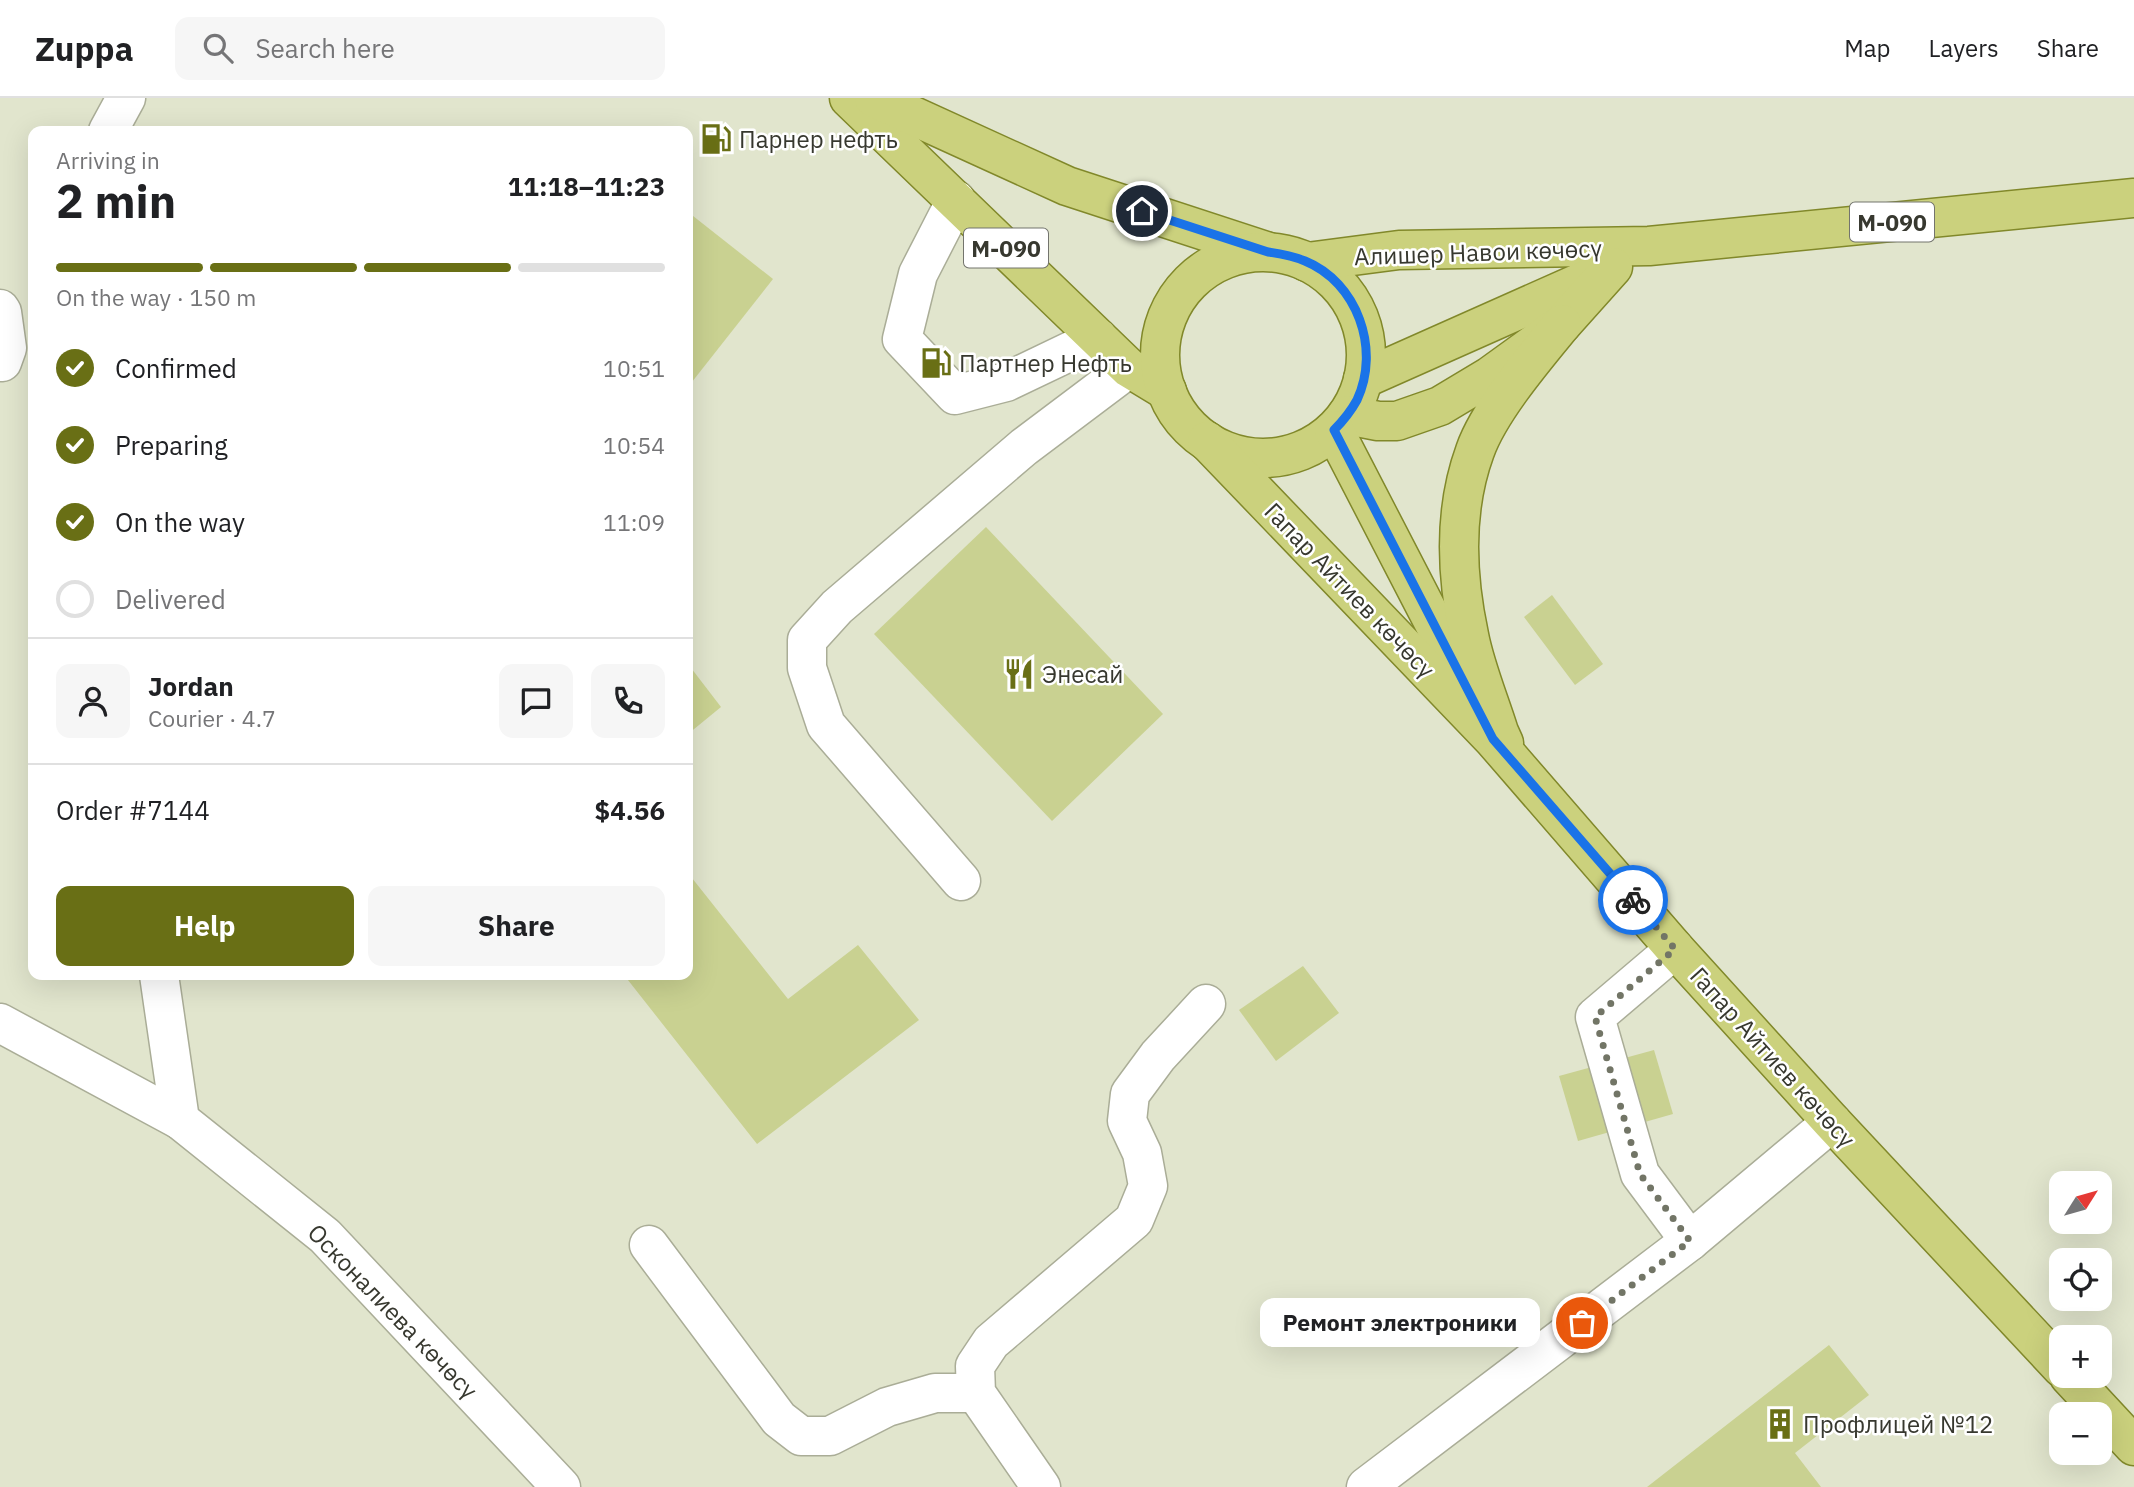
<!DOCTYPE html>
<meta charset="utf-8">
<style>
:root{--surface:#fff;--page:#f6f6f6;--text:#202124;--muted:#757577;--line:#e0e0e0;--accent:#696f15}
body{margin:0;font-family:"IBM Plex Sans",sans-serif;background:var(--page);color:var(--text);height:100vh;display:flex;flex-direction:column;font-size:26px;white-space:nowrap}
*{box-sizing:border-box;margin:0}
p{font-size:23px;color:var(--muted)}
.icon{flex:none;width:38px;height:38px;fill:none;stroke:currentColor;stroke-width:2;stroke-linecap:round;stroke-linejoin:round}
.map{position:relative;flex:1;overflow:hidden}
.panel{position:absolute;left:28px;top:28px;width:665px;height:854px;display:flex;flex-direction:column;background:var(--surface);border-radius:14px;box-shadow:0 7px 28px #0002}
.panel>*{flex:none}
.needle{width:46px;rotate:53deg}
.tools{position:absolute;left:2049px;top:1073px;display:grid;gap:14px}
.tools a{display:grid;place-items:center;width:63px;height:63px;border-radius:14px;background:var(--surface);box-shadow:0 7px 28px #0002;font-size:35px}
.pin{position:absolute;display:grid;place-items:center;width:60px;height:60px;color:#fff;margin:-30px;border:4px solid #fff;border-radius:50%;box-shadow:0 2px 7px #0007}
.courier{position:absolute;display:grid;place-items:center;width:70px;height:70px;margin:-35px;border:5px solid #1a73e8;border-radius:50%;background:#fff;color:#222;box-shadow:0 2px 9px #0007}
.bubble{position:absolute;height:49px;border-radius:14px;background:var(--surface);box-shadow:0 7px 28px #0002;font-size:23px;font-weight:700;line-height:49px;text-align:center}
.overview em{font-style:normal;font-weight:700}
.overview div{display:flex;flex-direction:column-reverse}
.overview{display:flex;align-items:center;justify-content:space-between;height:119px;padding:0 28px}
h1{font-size:46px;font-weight:700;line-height:52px}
.bar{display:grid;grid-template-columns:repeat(4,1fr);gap:10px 7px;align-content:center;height:84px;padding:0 28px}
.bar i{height:9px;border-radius:5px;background:var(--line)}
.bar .active{background:var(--accent)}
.bar p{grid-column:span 4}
.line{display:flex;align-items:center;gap:18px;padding:0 28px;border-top:2px solid var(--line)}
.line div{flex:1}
.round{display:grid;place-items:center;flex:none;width:74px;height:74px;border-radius:14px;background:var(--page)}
ol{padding:0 28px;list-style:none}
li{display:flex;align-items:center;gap:21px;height:77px}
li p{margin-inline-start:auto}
li .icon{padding:7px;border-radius:50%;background:var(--accent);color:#fff;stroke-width:4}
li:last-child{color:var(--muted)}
li i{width:38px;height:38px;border:4px solid var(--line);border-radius:50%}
.cta{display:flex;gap:14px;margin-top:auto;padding:14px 28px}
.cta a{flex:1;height:80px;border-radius:14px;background:var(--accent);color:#fff;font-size:28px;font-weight:700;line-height:80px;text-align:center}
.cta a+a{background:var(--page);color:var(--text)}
header{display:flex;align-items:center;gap:42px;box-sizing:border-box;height:98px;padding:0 35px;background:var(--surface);border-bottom:2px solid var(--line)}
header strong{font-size:33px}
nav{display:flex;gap:38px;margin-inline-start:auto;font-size:24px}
.search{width:490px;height:63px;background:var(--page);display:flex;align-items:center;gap:18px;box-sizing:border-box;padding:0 24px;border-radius:14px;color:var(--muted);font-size:26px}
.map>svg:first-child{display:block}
</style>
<header>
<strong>Zuppa</strong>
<div class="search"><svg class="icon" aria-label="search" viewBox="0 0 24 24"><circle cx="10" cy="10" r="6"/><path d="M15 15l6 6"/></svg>Search here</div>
<nav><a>Map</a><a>Layers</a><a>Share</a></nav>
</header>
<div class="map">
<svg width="2134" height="1389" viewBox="0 0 2134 1389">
<rect width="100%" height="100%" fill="#e1e5cd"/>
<g fill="#c9d191">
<path d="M688,114L773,181L688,289Z"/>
<path d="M986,429L1163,616L1052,723L874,536Z"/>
<path d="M1552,497L1603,566L1575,587L1524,519Z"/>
<path d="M688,566L721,609L688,636Z"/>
<path d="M688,775L788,901L858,847L919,922L757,1046L624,877H688Z"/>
<path d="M1303,868L1339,915L1276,963L1239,912Z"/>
<path d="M1654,952L1673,1016L1578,1043L1559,978Z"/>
<path d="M1829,1247L1869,1297L1795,1355L1821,1389H1647Z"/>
</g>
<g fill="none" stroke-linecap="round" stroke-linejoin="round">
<defs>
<g id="minor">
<path d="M108,33L126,0"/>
<path d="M956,102L918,176L902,241L955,297L1006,284L1098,240"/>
<path d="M0,211L2,214L7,250L2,264"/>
<path d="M961,783L826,627L807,570V542L837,509L1024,349L1129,270"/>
<path d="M1675,851L1595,919L1640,1076L1690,1143"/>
<path d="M159,877L180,1022L325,1138L561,1389"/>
<path d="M0,925L180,1022"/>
<path d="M649,1147L779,1321L801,1338H830L887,1309L935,1295H976"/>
<path d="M1041,1389L976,1295L975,1268L991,1244L1134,1122L1148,1088L1142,1055L1127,1023L1130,996L1158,958L1206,906"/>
<path d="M1366,1389L1690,1143L1832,1024"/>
</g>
<g id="major">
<path d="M849,0L1129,270L1167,293"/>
<path d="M874,0L1067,88L1266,153"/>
<circle cx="1263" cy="257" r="103"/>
<path d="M1307,164L1399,152L1649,148L2134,100"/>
<path d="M1363,281L1599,176"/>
<path d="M1347,317L1378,323H1397L1440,308L1490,278L1562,226L1613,169"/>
<path d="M1334,332L1467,589"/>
<path d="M1207,343L1493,641L1675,851L1832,1024L2062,1270"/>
<path d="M1504,645L1499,634C1489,602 1475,569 1469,537C1456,476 1453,413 1475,353C1489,313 1534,260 1562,226"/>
<path d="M2069,1278L2134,1348"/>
</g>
</defs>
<use href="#minor" stroke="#aaad97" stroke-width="41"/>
<use href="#major" stroke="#81882a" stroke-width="41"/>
<use href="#minor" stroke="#fff" stroke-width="38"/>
<use href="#major" stroke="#cbd17d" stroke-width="38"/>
</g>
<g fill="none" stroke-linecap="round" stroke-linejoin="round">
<path stroke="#727566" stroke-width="7" stroke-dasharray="0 12.6" d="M1582,1225L1690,1143L1640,1076L1595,919L1675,851L1633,802"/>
<path stroke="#1a73e8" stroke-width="9" d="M1142,113L1268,154C1281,156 1293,158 1305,163C1357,184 1381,251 1357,302C1351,313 1343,323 1334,332L1493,641L1633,802"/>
</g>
<defs>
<symbol id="fuel-bare" viewBox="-9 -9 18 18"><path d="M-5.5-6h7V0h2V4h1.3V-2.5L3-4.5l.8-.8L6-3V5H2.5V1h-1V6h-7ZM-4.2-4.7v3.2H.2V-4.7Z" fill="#696f15" stroke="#fff" stroke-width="2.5" paint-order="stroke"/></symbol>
<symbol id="restaurant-bare" viewBox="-9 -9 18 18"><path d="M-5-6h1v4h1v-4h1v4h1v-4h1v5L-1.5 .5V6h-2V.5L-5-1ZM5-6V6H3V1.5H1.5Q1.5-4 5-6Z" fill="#696f15" stroke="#fff" stroke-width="2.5" paint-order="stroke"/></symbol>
<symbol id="building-bare" viewBox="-9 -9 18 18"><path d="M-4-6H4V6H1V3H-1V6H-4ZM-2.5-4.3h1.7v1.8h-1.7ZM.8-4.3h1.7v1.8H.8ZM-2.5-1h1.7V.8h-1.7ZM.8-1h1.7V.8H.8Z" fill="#696f15" stroke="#fff" stroke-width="2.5" paint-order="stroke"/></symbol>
</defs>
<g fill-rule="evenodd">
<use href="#fuel-bare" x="694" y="19" width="44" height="44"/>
<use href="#fuel-bare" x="914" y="243" width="44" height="44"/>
<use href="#restaurant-bare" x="997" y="554" width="44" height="44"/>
<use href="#building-bare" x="1758" y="1304" width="44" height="44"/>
</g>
<g text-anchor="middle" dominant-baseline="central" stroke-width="5" stroke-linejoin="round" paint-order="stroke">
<g fill="#fff" stroke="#73746d" stroke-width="2">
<rect x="1850" y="104.5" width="84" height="39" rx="5"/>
<rect x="964" y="130.5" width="84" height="39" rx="5"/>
</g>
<g font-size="23" font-weight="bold" fill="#37382f">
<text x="1892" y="124">М-090</text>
<text x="1006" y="150">М-090</text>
</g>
<g font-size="24" fill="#37382f" stroke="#fff" text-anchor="start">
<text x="739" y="41">Парнер нефть</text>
<text x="959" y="265">Партнер Нефть</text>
<text x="1042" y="576">Энесай</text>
<text x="1803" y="1326">Профлицей №12</text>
</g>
<g font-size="24" fill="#37382f" stroke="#fff">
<text transform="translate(1478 154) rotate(-2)">Алишер Навои көчөсү</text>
<text transform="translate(1350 492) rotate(46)">Гапар Айтиев көчөсү</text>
<text transform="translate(1773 959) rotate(48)">Гапар Айтиев көчөсү</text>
<text transform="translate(393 1213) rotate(46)">Осконалиева көчөсү</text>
</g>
</g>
</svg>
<div class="tools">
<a><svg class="needle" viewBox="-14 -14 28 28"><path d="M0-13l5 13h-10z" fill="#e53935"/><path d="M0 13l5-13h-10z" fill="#757577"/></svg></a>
<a><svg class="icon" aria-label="locate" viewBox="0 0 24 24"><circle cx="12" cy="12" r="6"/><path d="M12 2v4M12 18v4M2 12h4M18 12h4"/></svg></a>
<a>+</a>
<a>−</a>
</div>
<div class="pin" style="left:1582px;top:1225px;background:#ea580c"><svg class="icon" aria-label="bag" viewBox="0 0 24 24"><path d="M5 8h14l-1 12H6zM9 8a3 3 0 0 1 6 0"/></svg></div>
<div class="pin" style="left:1142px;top:113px;background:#1f2937"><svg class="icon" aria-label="home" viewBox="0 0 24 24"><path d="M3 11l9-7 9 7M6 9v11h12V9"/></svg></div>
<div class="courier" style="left:1633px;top:802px"><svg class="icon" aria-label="bike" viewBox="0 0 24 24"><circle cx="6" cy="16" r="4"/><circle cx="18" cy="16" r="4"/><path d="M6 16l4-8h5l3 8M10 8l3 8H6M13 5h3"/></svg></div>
<div class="bubble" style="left:1260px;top:1200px;width:280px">Ремонт электроники</div>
<section class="panel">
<div class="overview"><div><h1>2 min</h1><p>Arriving in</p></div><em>11:18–11:23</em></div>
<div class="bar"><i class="active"></i><i class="active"></i><i class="active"></i><i></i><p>On the way · 150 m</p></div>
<ol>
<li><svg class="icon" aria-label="check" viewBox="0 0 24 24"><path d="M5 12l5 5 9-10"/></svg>Confirmed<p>10:51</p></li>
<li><svg class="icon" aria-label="check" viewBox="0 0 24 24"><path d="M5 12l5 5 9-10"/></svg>Preparing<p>10:54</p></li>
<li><svg class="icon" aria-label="check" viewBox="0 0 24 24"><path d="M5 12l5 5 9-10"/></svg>On the way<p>11:09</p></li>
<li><i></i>Delivered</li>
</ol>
<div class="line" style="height:126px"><a class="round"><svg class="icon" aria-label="person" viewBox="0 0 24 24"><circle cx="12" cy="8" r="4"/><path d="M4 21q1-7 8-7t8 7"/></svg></a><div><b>Jordan</b><p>Courier · 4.7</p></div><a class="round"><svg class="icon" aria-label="chat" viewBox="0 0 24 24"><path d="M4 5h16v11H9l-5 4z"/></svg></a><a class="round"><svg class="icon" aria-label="phone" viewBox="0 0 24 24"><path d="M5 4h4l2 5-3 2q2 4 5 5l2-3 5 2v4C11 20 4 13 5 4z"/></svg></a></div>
<div class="line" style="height:91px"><div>Order #7144</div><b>$4.56</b></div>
<div class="cta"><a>Help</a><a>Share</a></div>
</section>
</div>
